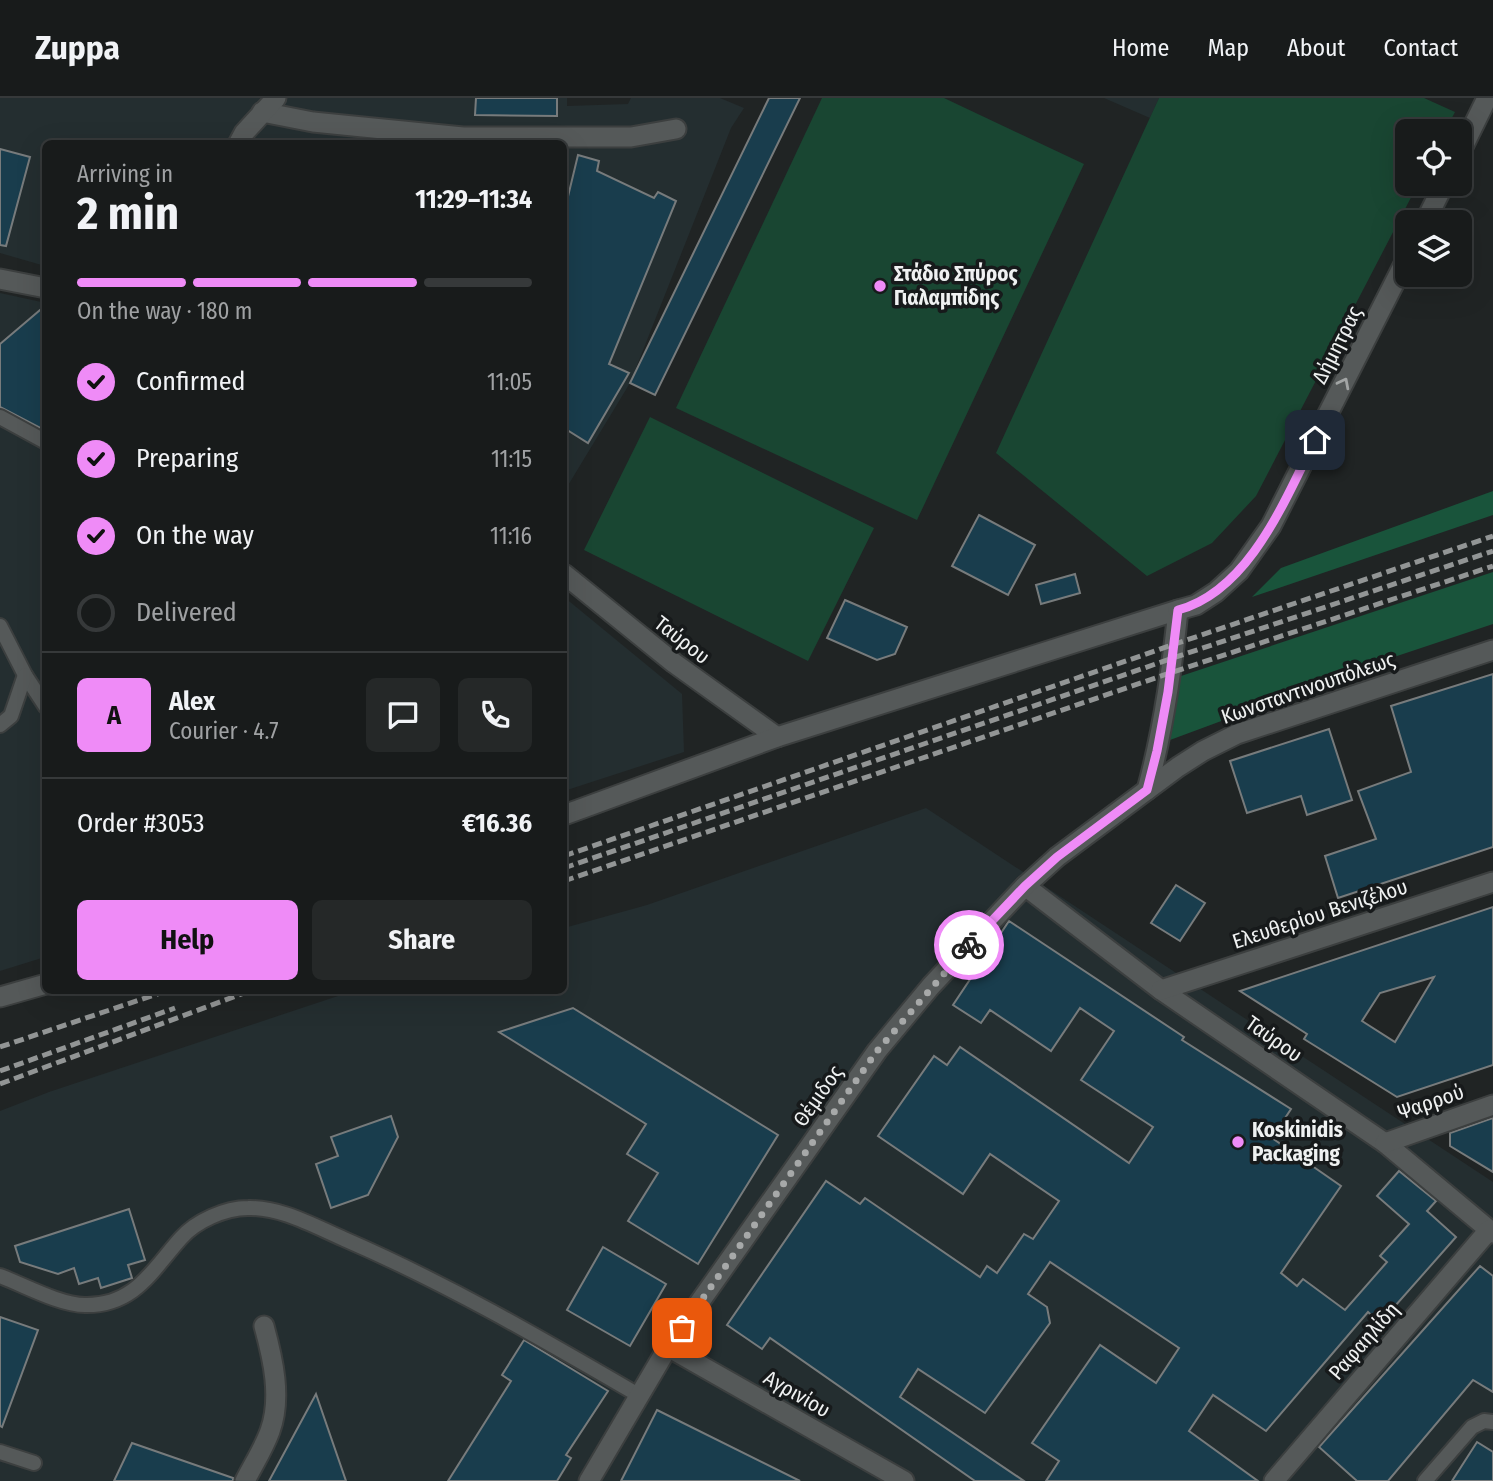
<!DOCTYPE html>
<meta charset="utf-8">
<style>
:root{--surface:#181b1b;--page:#252828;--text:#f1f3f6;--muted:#9fa1a3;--line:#36393a;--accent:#ef8bf7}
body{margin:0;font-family:"Fira Sans Condensed",sans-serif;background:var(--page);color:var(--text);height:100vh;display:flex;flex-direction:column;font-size:26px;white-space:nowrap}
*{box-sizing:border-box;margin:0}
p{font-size:23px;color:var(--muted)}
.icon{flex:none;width:38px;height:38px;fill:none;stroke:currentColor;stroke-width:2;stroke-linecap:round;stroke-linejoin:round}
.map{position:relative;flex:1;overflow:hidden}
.details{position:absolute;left:42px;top:42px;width:525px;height:854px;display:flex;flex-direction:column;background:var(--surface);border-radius:10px;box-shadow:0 7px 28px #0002,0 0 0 2px var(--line)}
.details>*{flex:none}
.fabs{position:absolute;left:1395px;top:21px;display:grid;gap:14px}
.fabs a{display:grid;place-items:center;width:77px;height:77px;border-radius:10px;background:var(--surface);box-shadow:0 7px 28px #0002,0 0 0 2px var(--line);font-size:35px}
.pin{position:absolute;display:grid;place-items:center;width:60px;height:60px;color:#fff;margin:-30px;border-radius:14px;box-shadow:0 4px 10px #0006}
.courier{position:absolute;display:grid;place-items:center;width:70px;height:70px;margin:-35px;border:5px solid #ef8bf7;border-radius:50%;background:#fff;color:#222;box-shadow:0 2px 9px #0007}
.head em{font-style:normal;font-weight:700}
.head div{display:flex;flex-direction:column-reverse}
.head{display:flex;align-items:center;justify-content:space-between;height:119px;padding:0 35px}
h1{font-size:46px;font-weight:700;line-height:52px}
.bar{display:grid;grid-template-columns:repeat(4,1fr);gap:10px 7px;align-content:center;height:84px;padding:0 35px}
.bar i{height:9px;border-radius:5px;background:var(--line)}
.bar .current{background:var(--accent)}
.bar p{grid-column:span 4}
.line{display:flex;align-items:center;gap:18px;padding:0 35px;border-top:2px solid var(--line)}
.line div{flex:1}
.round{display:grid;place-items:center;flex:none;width:74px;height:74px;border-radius:10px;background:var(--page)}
ol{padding:0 35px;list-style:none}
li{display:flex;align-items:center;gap:21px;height:77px}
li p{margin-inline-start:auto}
li .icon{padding:7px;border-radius:50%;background:var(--accent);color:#111;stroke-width:4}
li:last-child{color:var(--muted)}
li i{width:38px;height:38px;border:4px solid var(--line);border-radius:50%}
.cta{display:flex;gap:14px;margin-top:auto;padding:14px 35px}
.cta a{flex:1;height:80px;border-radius:10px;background:var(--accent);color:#111;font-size:28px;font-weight:700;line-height:80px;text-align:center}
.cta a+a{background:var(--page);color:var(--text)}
header{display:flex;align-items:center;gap:42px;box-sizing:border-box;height:98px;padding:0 35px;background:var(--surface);border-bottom:2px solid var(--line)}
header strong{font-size:33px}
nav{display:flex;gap:38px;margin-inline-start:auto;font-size:24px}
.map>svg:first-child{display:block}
</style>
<header>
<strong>Zuppa</strong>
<nav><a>Home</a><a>Map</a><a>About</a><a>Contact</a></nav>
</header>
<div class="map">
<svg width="1493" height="1383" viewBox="0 0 1493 1383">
<rect width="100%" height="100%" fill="#202424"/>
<g fill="#242e30">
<path d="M0,0H567V8L628,6L631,0H720L744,10L731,30L630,285L564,394V46H46L45,168L0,155Z"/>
<path d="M1104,0H1159L1150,20Z"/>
<path d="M0,195L46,205L45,859L0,873Z"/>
<path d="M564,499L682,596L684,654L564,693Z"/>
<path d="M926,710L1493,1084V1383H0V1013L49,994L353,893L564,892V830L647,807Z"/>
</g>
<g fill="#194632">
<path d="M822,0H944L1084,66L917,422L676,310Z"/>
<path d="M1159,0H1424L1455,14L1445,33H1407V86H1418L1256,398L1212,445L1147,478L996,355Z"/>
<path d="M650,319L874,430L808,563L584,452Z"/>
</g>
<g fill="#19543b">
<path d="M1493,393V417L1252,499L1281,470Z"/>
<path d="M1493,474V526L1394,559L1170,642L1178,579Z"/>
</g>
<g fill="#193d4d" stroke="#777b7c" stroke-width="2" fill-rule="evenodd">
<path d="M476,0H557V18L475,17Z"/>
<path d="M769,0H800L655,297L630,285Z"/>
<path d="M0,51L30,59L6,148L0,147Z"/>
<path d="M578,57L599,63L597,73L654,100L658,94L676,103L609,266L629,275L588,345L564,330V115Z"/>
<path d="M46,207V333L0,309V246Z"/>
<path d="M979,417L1035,447L1008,497L952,468Z"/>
<path d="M1075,476L1080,495L1041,506L1036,487Z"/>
<path d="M845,502L907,529L895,556L877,562L827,540Z"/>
<path d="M1493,576V749L1338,800L1325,758L1376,741L1358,693L1411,674L1391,608Z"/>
<path d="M1329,631L1352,702L1307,717L1301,698L1247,715L1230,663Z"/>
<path d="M1176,787L1205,805L1180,843L1151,825Z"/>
<path d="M1493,809V967L1397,999L1304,941L1307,936L1240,893ZM1434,879L1395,944L1362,923L1380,895Z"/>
<path d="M1009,823L1184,939L1182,942L1291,1011L1272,1040L1341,1088L1281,1175L1297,1188L1303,1181L1345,1212L1387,1164L1380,1158L1409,1126L1377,1098L1399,1073L1436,1103L1427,1113L1456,1139L1380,1225L1368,1214L1266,1333L1213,1297L1189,1333L1258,1383H1046L1059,1363L1032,1345L1100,1247L1156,1285L1179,1250L1050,1164L1028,1196L1047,1209L1050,1225L985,1315L918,1271L900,1299L1024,1383H975L770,1240L762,1251L727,1227L826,1083L860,1106L865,1100L980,1179L987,1168L997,1175L1024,1136L1033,1141L1059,1103L990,1056L963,1096L878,1038L934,958L947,967L960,949L1129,1065L1153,1029L1081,982L1114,933L1080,910L1051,953L990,912L981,925L953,907Z"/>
<path d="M573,910L778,1037L698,1166L628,1123L658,1075L627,1056L646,1026L499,934Z"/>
<path d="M391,1018L398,1039L368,1097L331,1110L316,1066L338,1058L331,1039Z"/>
<path d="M1493,1020V1074L1450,1048V1035Z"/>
<path d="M129,1111L145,1162L128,1167L132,1180L101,1190L98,1180L79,1186L74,1170L58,1176L20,1164L15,1148Z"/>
<path d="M603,1149L666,1186L630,1248L567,1212Z"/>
<path d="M1480,1168L1493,1178V1294L1473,1282L1388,1383H1357L1319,1349Z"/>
<path d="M0,1219L38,1232L2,1329L0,1328Z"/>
<path d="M524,1242L608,1293L566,1357L571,1360L557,1383H448L511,1283L502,1277Z"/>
<path d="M316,1296L346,1383H269Z"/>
<path d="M657,1312L800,1383H621Z"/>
<path d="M1477,1344L1493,1354V1383H1452Z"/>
<path d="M132,1345L233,1380V1383H114Z"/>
</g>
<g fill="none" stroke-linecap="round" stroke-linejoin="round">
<defs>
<g id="service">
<path d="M0,319L46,344"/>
<path d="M0,528L25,577L46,609"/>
<path d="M0,627L11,618L25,577"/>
<path d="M0,1178C24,1187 60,1207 85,1207C135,1208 153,1171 181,1140C196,1123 225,1110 248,1110C281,1109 314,1128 344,1141C448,1186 542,1241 640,1298"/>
<path d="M0,1354L34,1365"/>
<path d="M1425,1383L1472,1329L1484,1323L1493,1324"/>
</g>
<g id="minor">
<path d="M262,14L313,24L463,39H631L676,31"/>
<path d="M238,46L244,35L276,0"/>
<path d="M0,181L46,190"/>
<path d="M564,476L674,565L777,639"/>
<path d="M564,717L777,639L1178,512C1172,572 1163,633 1147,692"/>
<path d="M1025,788L1161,892L1385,1045L1493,1135"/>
<path d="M1161,892L1493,784"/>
<path d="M0,899L46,886"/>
<path d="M1385,1045L1493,1007"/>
<path d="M668,1249L904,1383"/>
<path d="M245,1383C253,1367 264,1350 270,1333C282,1300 273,1261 264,1228"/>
<path d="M589,1383L668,1249L877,953L931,888L1025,788L1057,759L1178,669L1203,653L1237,636L1493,552"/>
<path d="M1274,1383L1489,1132"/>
</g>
<g id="tertiary">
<path d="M1460,55L1487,0"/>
<path d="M1425,124L1444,86"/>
<path d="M1178,512L1196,507L1216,494L1239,473L1271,428L1407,160"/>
</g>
</defs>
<use href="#service" stroke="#3c3f3f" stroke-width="18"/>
<use href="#minor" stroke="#3c3f3f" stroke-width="23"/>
<use href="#tertiary" stroke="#3c3f3f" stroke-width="23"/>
<use href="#service" stroke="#555959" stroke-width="14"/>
<use href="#minor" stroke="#555959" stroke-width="19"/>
<use href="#tertiary" stroke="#555959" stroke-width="19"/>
<g stroke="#929595" stroke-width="5" stroke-dasharray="10 5" stroke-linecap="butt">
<path d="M564,758L1175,546L1493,438"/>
<path d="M564,770L1173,560L1493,453"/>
<path d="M564,783L1170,575L1493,468"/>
<path d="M0,949L169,892"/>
<path d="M0,973L175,910"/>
<path d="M0,986L252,892"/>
</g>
</g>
<defs><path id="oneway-chevron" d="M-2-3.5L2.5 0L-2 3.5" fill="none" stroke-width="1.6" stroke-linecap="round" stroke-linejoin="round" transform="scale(1.75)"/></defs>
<use stroke="#a2a5a5" href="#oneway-chevron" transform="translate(1344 285) rotate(-63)"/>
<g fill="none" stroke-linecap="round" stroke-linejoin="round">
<path stroke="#a7a9a9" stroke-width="7" stroke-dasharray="0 12.6" d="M682,1230L877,953L969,847"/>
<path stroke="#ef8bf7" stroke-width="9" d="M969,847L1025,788L1057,759L1147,692L1157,653L1168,594L1178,512C1249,493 1285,402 1315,342"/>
</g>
<g fill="#ef8bf7" stroke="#171a1b" stroke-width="2.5">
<circle cx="880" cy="188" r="7"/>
<circle cx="1238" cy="1044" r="7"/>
</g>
<g text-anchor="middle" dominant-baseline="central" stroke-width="7" stroke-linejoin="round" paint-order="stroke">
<g font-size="21" font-weight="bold" fill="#eff1f1" stroke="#171a1b" text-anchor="start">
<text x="894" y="176">Στάδιο Σπύρος<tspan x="894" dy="24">Γιαλαμπίδης</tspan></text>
<text x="1252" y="1032">Koskinidis<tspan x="1252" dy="24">Packaging</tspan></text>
</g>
<g font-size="21" fill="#eff1f1" stroke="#171a1b">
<text transform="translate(1337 247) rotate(-63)">Δήμητρας</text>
<text transform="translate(682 542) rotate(38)">Ταύρου</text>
<text transform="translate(1308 590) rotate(-19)">Κωνσταντινουπόλεως</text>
<text transform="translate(1320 816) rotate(-18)">Ελευθερίου Βενιζέλου</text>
<text transform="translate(1274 941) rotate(35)">Ταύρου</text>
<text transform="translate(818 998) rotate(-55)">Θέμιδος</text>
<text transform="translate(1431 1004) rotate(-19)">Ψαρρού</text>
<text transform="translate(1364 1243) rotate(-49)">Ραφαηλίδη</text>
<text transform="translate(797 1296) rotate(30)">Αγρινίου</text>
</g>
</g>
</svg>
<div class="fabs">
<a><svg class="icon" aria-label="locate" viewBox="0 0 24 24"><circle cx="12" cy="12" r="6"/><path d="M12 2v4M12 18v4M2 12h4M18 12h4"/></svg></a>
<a><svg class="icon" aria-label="layers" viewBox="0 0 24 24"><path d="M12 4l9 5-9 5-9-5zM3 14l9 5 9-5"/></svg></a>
</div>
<div class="pin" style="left:682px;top:1230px;background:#ea580c"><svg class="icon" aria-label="bag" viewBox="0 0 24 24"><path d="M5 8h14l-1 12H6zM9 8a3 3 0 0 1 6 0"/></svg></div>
<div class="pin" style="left:1315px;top:342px;background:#1f2937"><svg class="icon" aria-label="home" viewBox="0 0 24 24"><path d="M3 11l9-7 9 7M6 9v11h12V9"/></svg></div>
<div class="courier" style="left:969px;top:847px"><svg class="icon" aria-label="bike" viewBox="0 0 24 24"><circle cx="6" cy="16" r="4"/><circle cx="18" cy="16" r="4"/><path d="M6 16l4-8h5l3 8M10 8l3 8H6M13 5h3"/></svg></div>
<section class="details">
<div class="head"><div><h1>2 min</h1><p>Arriving in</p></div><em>11:29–11:34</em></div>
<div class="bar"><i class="current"></i><i class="current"></i><i class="current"></i><i></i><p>On the way · 180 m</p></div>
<ol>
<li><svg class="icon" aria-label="check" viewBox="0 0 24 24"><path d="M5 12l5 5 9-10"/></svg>Confirmed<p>11:05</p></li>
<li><svg class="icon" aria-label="check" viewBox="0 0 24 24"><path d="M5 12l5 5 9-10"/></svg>Preparing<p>11:15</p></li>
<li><svg class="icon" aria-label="check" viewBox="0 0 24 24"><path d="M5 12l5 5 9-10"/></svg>On the way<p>11:16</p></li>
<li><i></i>Delivered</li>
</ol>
<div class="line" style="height:126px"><b class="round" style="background:var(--accent);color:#111">A</b><div><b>Alex</b><p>Courier · 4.7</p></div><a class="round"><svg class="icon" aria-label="chat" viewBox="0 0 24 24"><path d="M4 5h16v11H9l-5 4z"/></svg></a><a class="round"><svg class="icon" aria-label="phone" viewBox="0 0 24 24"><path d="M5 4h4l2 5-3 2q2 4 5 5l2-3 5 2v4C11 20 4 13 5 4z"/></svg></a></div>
<div class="line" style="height:91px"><div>Order #3053</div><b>€16.36</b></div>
<div class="cta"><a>Help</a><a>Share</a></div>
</section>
</div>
